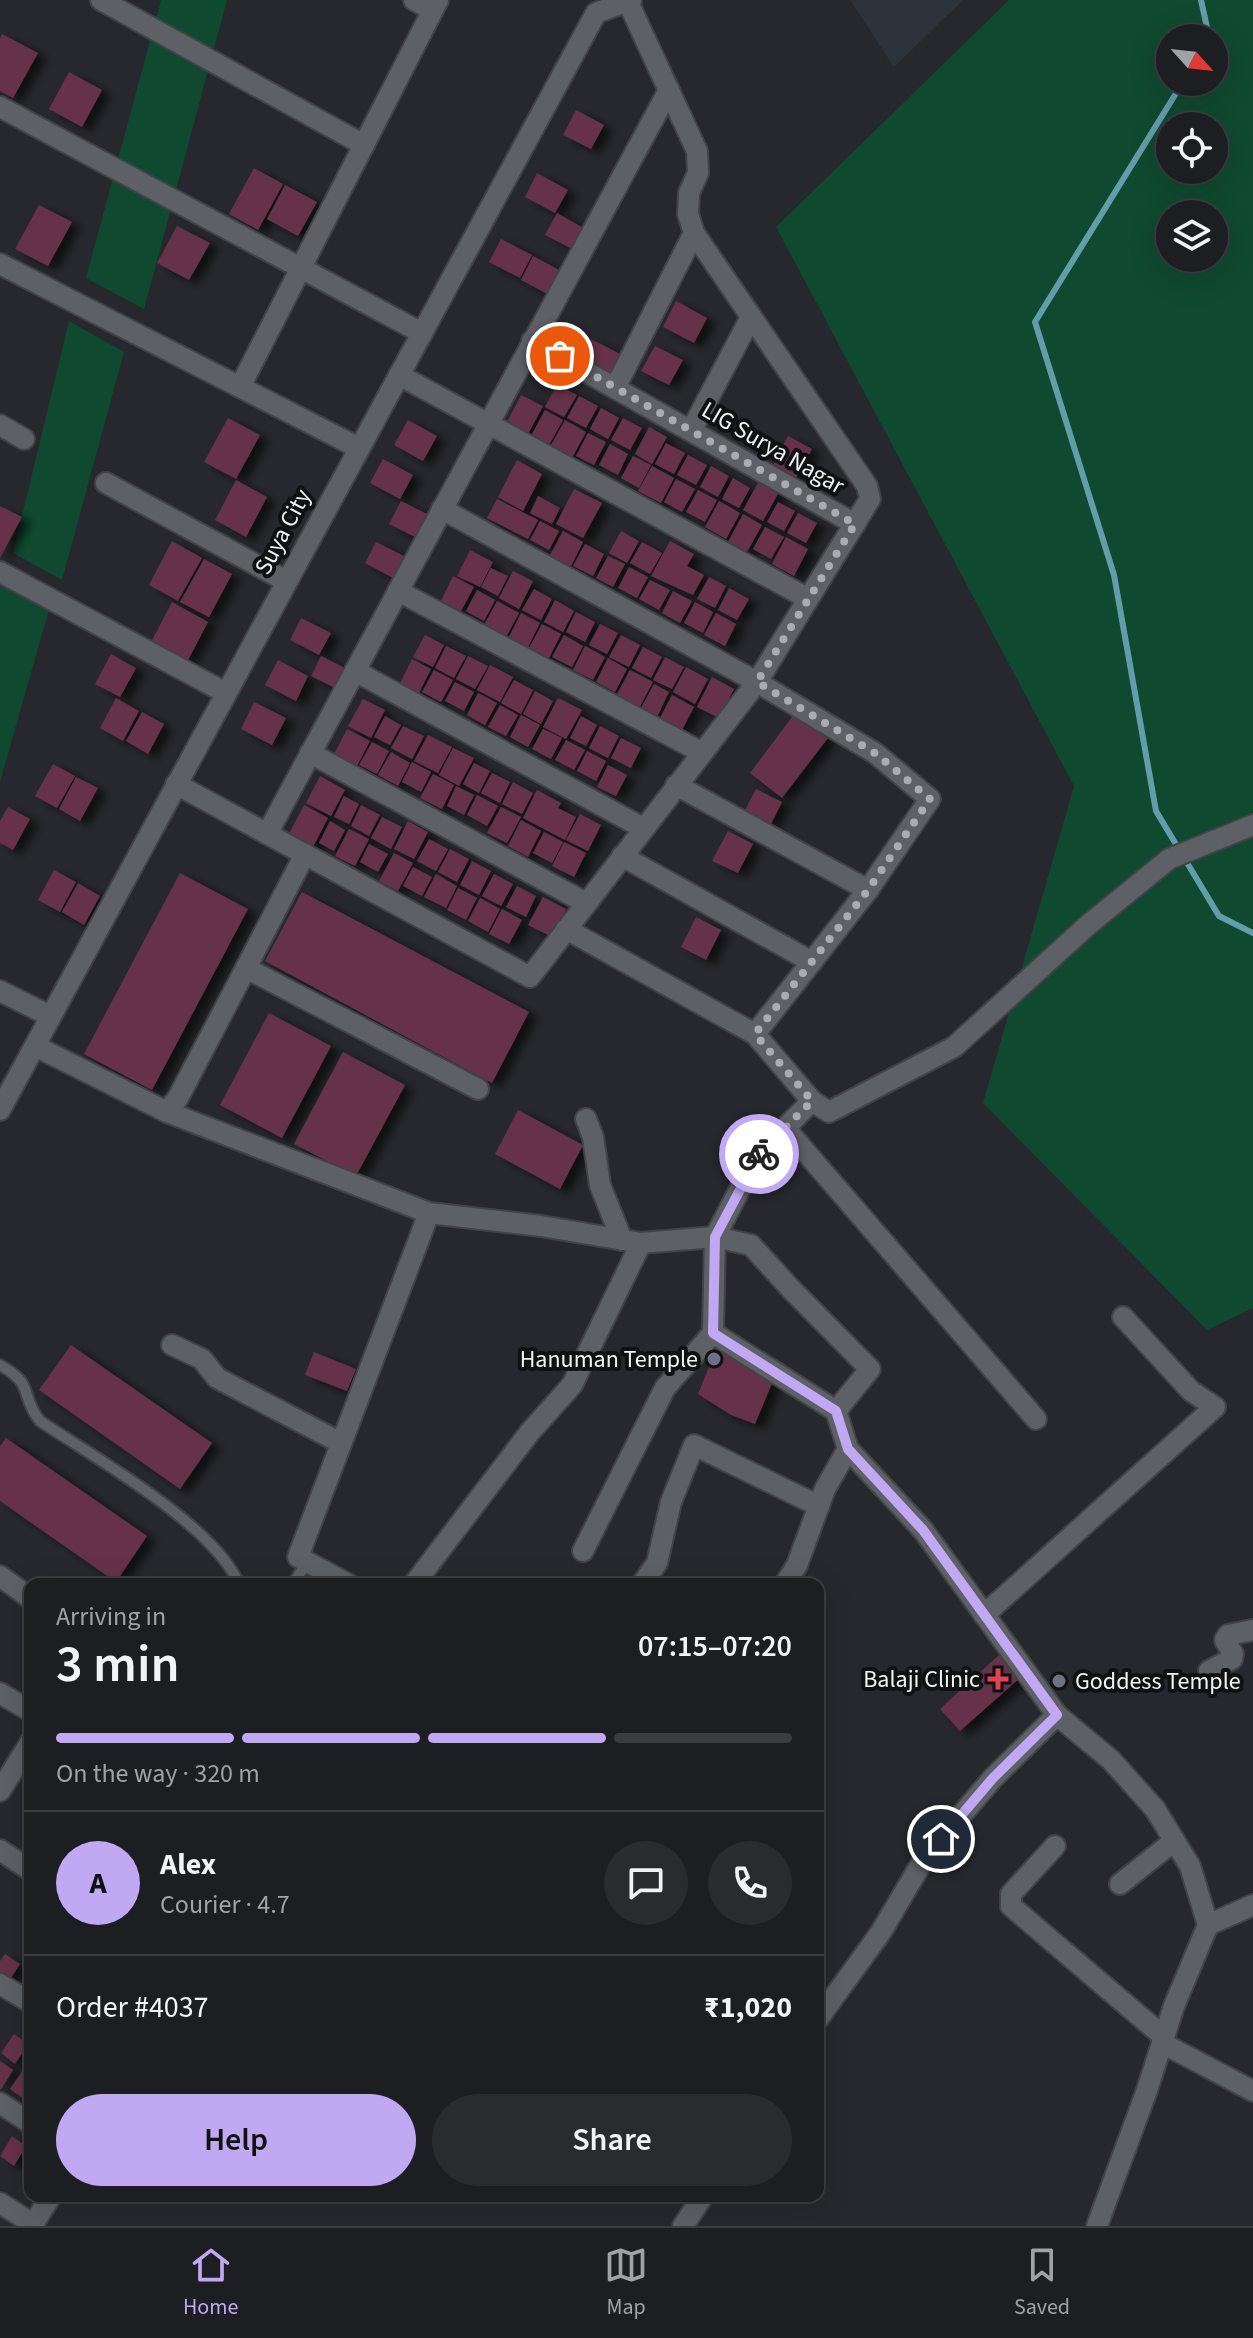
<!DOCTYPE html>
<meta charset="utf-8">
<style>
:root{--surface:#1c1e22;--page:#292b2f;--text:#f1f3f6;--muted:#a0a2a5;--line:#3a3c40;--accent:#c0a8f3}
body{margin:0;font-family:"Source Sans 3",sans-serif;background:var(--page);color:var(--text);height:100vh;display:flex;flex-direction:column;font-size:30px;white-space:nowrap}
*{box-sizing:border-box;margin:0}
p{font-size:26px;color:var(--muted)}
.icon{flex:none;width:44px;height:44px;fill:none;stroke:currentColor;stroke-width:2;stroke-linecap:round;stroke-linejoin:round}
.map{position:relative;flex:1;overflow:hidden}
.panel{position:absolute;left:24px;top:1578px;width:800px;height:624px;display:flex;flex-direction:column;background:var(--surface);border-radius:16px;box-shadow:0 8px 32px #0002,0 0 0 2px var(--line)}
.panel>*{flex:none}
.needle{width:52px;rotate:117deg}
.controls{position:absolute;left:1156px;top:24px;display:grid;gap:16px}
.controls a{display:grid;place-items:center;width:72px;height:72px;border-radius:50%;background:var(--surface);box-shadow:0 8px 32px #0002,0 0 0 2px var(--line);font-size:40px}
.pin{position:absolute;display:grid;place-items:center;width:68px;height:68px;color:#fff;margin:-34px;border:4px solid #fff;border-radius:50%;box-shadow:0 2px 8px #0007}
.courier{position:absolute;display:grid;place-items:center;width:80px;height:80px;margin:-40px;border:6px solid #c0a8f3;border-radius:50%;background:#fff;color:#222;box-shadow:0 2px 10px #0007}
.overview em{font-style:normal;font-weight:600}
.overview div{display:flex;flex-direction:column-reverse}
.overview{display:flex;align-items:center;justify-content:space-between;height:136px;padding:0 32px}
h1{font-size:52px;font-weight:600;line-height:60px}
.bar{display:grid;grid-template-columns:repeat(4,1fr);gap:12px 8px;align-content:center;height:96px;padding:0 32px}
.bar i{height:10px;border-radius:6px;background:var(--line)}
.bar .active{background:var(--accent)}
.bar p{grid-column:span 4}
.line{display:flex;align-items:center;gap:20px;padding:0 32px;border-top:2px solid var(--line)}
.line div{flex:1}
.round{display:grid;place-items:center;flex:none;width:84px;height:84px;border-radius:42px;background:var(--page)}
.button{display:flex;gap:16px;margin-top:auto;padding:16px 32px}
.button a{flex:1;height:92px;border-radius:48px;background:var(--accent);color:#111;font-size:32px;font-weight:600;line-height:92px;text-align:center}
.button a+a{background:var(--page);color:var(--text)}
.dock{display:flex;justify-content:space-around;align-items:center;height:112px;border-top:2px solid var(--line);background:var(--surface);font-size:22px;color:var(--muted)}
.dock a{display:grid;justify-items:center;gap:4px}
.dock .active{color:var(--accent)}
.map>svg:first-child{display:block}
</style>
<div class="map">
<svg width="1253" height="2226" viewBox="0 0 1253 2226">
<defs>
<filter id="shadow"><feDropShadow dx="9" dy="5" stdDeviation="4" flood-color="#0009"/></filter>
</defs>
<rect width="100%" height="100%" fill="#26282d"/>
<path fill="#2d323b" d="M850,0H963L894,67Z"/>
<g fill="#0f492f" fill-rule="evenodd">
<path d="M161,0H227L144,309L86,278Z"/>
<path d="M1009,0H1253V1308L1207,1330L983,1103L1074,786L776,227ZM1170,38H1214V82H1170ZM1170,126H1214V170H1170ZM1170,214H1214V258H1170Z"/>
<path d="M69,321L124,352L62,580L13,553Z"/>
<path d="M0,578L50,606L0,782Z"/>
</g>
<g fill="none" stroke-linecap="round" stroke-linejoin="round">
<g stroke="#639caa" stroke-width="6">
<path d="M1201,0L1208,32L1206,38"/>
<path d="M1183,82L1035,322L1114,575L1156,811L1219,916L1253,933"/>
</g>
</g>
<g fill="#663248" filter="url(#shadow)">
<path d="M2,34L38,53L13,98L0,91V39Z"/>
<path d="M69,72L102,90L82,127L49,109Z"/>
<path d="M576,110L604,125L591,149L563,135Z"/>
<path d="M254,168L283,184L258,230L229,214Z"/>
<path d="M537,173L568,190L555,213L525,197Z"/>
<path d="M285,185L317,202L298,236L267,219Z"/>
<path d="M39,205L72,222L48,266L15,249Z"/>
<path d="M557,213L587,230L576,251L545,235Z"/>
<path d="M177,226L210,243L189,280L157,263Z"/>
<path d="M501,239L532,255L520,278L489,262Z"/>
<path d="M533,256L563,272L551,296L521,280Z"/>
<path d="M676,301L707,318L694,343L663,327Z"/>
<path d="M591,339L622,355L610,379L579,362Z"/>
<path d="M655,346L683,360L669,385L641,371Z"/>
<path d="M557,384L577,395L564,417L545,407Z"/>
<path d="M521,395L543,406L526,438L505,426Z"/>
<path d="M579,396L598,406L586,428L567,418Z"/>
<path d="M601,408L619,418L608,439L590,429Z"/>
<path d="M545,410L563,420L549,445L531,436Z"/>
<path d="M228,418L260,435L236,479L204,462Z"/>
<path d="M623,418L642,428L630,450L611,440Z"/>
<path d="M408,420L437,436L423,461L394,445Z"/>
<path d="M565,420L586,432L572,458L550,447Z"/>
<path d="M649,427L667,437L652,464L635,454Z"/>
<path d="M588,433L606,442L594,465L576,456Z"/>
<path d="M788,436L812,449L796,478L772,466Z"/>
<path d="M666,443L685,453L674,474L655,464Z"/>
<path d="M610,444L628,454L618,475L599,465Z"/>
<path d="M688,455L707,465L696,485L677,475Z"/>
<path d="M633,456L651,465L639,488L621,478Z"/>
<path d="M383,459L413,475L400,499L370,483Z"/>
<path d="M517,460L542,474L523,511L498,497Z"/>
<path d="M652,466L674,478L661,503L638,491Z"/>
<path d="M711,466L729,476L718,497L700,487Z"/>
<path d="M733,478L750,488L739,508L722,499Z"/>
<path d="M676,479L695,489L682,512L664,502Z"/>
<path d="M236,480L267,497L246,537L215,520Z"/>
<path d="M759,481L779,492L763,521L743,510Z"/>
<path d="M574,489L602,503L583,538L556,524Z"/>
<path d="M698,490L717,500L705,522L686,512Z"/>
<path d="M538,496L560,508L552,524L530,513Z"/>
<path d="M497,499L538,520L528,539L487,518Z"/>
<path d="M401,501L429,515L417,538L389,524Z"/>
<path d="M719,501L740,513L726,539L705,527Z"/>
<path d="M778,502L795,511L784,531L767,522Z"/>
<path d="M0,506L22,517L0,558Z"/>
<path d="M798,513L817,523L806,543L787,533Z"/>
<path d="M743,514L762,525L747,552L728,542Z"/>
<path d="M540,521L559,531L549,550L530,540Z"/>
<path d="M765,527L784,537L771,559L753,549Z"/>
<path d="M563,531L583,542L570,568L549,557Z"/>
<path d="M621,531L639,541L627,563L609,553Z"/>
<path d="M786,537L808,549L794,576L772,564Z"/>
<path d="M172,541L202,558L178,601L149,585Z"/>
<path d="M670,541L694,554L687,566L704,575L693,595L651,576Z"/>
<path d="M376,542L406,557L395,579L365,563Z"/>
<path d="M642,542L662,553L650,574L630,563Z"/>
<path d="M585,544L604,554L593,576L573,566Z"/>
<path d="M470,550L493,562L480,587L457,576Z"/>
<path d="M608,556L625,564L613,587L596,578Z"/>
<path d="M204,559L232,574L209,617L180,602Z"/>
<path d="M629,567L648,577L637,598L618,588Z"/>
<path d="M491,568L508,576L498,596L481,587Z"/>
<path d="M513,571L533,581L519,609L499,598Z"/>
<path d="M453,576L474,587L461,611L441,601Z"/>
<path d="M709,577L726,586L715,608L697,599Z"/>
<path d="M650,580L670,590L659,610L639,599Z"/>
<path d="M729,588L749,599L737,620L718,610Z"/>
<path d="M534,589L552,599L541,620L522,610Z"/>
<path d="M477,590L495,600L484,621L466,611Z"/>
<path d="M673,591L692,601L680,623L662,613Z"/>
<path d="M555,600L574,611L563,632L544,622Z"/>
<path d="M497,601L519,613L505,639L483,627Z"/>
<path d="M172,602L208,622L187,662L151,642Z"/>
<path d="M695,602L713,612L703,633L684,623Z"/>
<path d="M576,612L595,622L585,642L566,632Z"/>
<path d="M521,613L540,623L528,647L509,637Z"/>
<path d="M716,613L736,624L725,646L704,635Z"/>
<path d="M301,618L331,633L319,655L290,640Z"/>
<path d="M542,624L561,634L548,660L528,650Z"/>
<path d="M600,624L618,633L607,654L589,645Z"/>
<path d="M425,635L444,645L433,667L413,657Z"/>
<path d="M564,635L583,646L572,667L552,657Z"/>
<path d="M621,635L640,645L629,667L609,657Z"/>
<path d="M446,646L466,656L454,678L435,668Z"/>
<path d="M585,646L605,657L593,680L573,670Z"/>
<path d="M643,647L662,657L651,678L632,668Z"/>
<path d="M111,654L136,668L120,697L95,684Z"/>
<path d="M321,656L347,669L337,689L311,676Z"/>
<path d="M468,656L488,666L475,689L456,679Z"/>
<path d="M665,657L684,667L672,689L653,680Z"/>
<path d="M608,658L627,669L615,692L596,682Z"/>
<path d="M412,659L431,669L419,693L400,683Z"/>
<path d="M278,660L308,676L296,701L265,685Z"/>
<path d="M490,665L513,677L500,702L477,690Z"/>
<path d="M686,667L708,679L695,704L673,692Z"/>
<path d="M434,670L453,680L441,702L422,692Z"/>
<path d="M630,670L653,682L639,708L616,696Z"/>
<path d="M712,677L734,689L719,718L697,707Z"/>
<path d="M514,680L533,690L521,714L501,703Z"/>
<path d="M455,682L474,692L464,711L445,701Z"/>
<path d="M654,684L669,692L657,717L641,708Z"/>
<path d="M535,691L553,701L541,724L523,714Z"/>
<path d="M478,693L497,703L485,725L467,715Z"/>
<path d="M672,695L694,707L681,732L659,720Z"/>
<path d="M116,698L139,711L123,741L100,728Z"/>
<path d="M558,698L582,710L566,739L543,727Z"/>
<path d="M363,699L385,710L371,738L348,726Z"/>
<path d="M254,702L286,718L272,745L241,729Z"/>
<path d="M500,705L518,715L506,736L488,727Z"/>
<path d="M142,712L164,724L148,754L126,741Z"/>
<path d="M795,713L828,738L782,798L750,773Z"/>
<path d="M521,715L540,725L528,747L510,737Z"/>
<path d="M385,716L401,725L390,745L374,737Z"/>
<path d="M581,716L597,725L586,746L570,738Z"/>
<path d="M403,726L424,736L412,759L391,748Z"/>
<path d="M600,726L619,736L608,758L589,748Z"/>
<path d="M347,729L370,741L355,770L332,758Z"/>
<path d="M543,729L562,738L551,759L532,749Z"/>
<path d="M428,735L452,747L438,773L414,761Z"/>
<path d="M621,738L641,748L631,768L611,758Z"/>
<path d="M566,740L585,750L574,770L555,760Z"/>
<path d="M372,742L389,751L377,774L359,765Z"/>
<path d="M453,748L474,758L459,786L439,775Z"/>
<path d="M587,751L606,761L596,781L577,771Z"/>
<path d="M391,752L410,763L398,786L378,775Z"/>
<path d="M412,762L431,772L421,792L402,782Z"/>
<path d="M474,763L490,771L479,793L463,784Z"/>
<path d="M53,764L75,776L57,808L35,796Z"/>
<path d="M608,765L627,775L616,796L597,787Z"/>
<path d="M492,773L510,782L500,803L481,793Z"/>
<path d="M433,774L454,785L442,809L420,798Z"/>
<path d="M320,776L345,790L331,816L306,803Z"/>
<path d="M76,777L98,788L80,821L59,809Z"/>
<path d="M513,782L533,793L522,814L502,804Z"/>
<path d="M456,786L474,795L464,815L447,806Z"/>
<path d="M756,789L782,802L770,826L744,812Z"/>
<path d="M537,790L561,803L558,808L576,817L565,840L523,818Z"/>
<path d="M477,795L498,806L487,826L467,815Z"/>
<path d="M344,796L359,804L349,824L334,817Z"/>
<path d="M304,805L328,818L313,847L289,834Z"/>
<path d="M361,805L380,815L369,836L351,826Z"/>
<path d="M8,807L30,819L13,850L0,843V821Z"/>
<path d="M501,807L521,817L507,843L487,833Z"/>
<path d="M580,814L601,825L588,851L566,840Z"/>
<path d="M382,817L402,827L391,849L371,838Z"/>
<path d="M521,820L541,831L528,857L508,846Z"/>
<path d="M330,821L345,830L334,851L319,843Z"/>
<path d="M408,821L428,832L414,859L394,849Z"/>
<path d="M349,829L369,839L355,866L335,856Z"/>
<path d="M728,831L753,844L738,873L712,861Z"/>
<path d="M544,832L563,842L552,863L533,853Z"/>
<path d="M429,839L448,849L436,871L417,861Z"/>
<path d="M564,842L586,853L574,877L552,866Z"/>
<path d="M369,844L388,854L378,872L360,862Z"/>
<path d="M450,849L469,859L457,882L438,872Z"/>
<path d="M394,853L413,863L398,891L379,881Z"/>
<path d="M472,861L491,871L479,895L460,885Z"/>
<path d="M413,867L432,877L422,896L403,886Z"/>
<path d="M54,870L76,882L60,912L38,900Z"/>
<path d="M180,873L248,909L152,1090L84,1054Z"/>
<path d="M436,874L457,886L446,908L424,897Z"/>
<path d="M494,874L513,884L501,906L482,896Z"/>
<path d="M78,883L100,896L84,925L62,912Z"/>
<path d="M517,886L536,896L526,917L506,907Z"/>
<path d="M458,888L477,898L466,920L447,910Z"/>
<path d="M302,892L529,1012L492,1083L265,961Z"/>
<path d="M543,897L566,909L552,937L528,925Z"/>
<path d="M480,898L500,909L488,932L468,921Z"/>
<path d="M502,909L522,920L509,944L489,934Z"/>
<path d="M696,917L721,930L706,960L681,947Z"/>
<path d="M269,1013L331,1046L282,1138L220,1105Z"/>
<path d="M343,1052L405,1085L356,1176L294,1144Z"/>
<path d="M518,1110L583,1145L560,1189L495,1154Z"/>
<path d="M71,1345L212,1443L180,1489L39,1390Z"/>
<path d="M716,1349L773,1381L755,1424L731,1415L698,1394Z"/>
<path d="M314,1352L356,1369L347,1391L305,1375Z"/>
<path d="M6,1438L147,1536L116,1582L0,1501V1446Z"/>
<path d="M1000,1654L1021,1677L960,1731L940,1709Z"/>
<path d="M5,1954L20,1964L7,1984L0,1979V1961Z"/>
<path d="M14,2034L28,2044L15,2064L1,2053Z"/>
<path d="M0,2061L13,2070L0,2091Z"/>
<path d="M23,2070L30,2075V2092L25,2100L10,2089Z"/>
<path d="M12,2136L26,2146L14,2166L0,2156Z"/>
</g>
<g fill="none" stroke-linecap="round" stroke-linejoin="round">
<defs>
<g id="lane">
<path d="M0,1365C36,1385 19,1395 40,1421C95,1458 213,1524 239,1584"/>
<path d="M293,1584L307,1562"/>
</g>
<g id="street">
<path d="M101,0L364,145"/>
<path d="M414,0L432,10"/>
<path d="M0,107L422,333"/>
<path d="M0,264L359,448"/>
<path d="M532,341L855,524"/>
<path d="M399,375L807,598"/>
<path d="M240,387L438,0"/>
<path d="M615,388L694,233"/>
<path d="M0,425L24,439"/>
<path d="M691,431L751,317"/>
<path d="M106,483L286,581"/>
<path d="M442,509L757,682L875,753L930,799L868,890L755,1034"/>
<path d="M0,572L226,693"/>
<path d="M398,591L701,752"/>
<path d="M355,671L643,828"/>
<path d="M310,753L586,903"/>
<path d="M176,784L530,977L757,682L870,499L867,486L694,233L688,214L689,193L698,173L697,151L628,2"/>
<path d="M676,785L868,890"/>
<path d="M267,834L669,90"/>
<path d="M622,856L812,962"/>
<path d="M566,929L755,1034L812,1101L757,1156L715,1237L713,1333L836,1411L848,1449L923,1530L1057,1715L1111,1760L1155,1809L1190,1866L1208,1925L1174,2006L1147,2090L1097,2226"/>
<path d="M246,968L305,854"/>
<path d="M0,991L50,1016"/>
<path d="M35,1046L167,1112L429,1213L541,1226L641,1243L715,1237L751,1245L791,1289L870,1369L836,1411"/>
<path d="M812,1101L829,1112L954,1047L1088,925L1169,859L1253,825"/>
<path d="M0,1110L596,13L631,0"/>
<path d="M167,1112L178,1098L246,968L478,1089"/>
<path d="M586,1119L593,1137L600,1185L622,1240"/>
<path d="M785,1128L1036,1419"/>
<path d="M172,1345L202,1359L217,1378L341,1443"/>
<path d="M583,1551L665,1388L713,1333"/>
<path d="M0,1576L30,1598"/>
<path d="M348,1584L298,1557L429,1213"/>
<path d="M414,1584L530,1432L572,1385L641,1243"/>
<path d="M642,1584L657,1563L671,1502L694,1445L819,1506"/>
<path d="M785,1584L797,1565L825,1489L848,1449"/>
<path d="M984,1615L1215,1407L1191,1391L1123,1317"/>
<path d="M1209,1671L1232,1659L1233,1654L1225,1640L1228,1635L1253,1630"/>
<path d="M0,1693L30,1711"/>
<path d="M0,1791L30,1743"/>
<path d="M1055,1846L1011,1894V1906L1164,2037"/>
<path d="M0,1850L30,1870"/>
<path d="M1120,1884L1174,1841"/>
<path d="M1208,1925L1253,1905"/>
<path d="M0,1984L30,2002"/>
<path d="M818,2019L881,1932L924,1859L993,1778L1057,1715"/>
<path d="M1162,2043L1253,2091"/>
<path d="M0,2103L30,2123"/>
<path d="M0,2203L33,2224"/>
<path d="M32,2226L51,2196"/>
<path d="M683,2226L703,2196"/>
</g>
</defs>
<use href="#lane" stroke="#414346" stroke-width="14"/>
<use href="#street" stroke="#414346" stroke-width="24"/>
<use href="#lane" stroke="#5d6065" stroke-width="10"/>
<use href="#street" stroke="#5d6065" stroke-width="20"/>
</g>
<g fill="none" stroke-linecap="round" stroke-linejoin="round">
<path stroke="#aaacb0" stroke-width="8" stroke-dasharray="0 14.4" d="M560,356L855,524L757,682L875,753L930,799L868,890L755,1034L812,1101L759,1154"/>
<path stroke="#c0a8f3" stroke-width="10" d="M759,1154L715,1237L713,1333L836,1411L848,1449L923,1530L1057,1715L993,1778L941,1839"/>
</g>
<g fill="#6b7280" stroke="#101113" stroke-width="3">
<circle cx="714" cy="1359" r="8"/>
<circle cx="1059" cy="1681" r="8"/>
</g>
<path fill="#e0444e" stroke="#101113" stroke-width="3" d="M994 1667h8v8h8v8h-8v8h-8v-8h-8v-8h8z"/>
<g text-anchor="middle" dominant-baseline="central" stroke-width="8" stroke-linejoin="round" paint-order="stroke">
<g font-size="24" fill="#f1f3f6" stroke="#101113">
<text transform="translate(773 448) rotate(30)">LIG Surya Nagar</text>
<text transform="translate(283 532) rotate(-62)">Suya City</text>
</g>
<g font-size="24" fill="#f1f3f6" stroke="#101113" text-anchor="end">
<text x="698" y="1359">Hanuman Temple</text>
<text x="980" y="1679">Balaji Clinic</text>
<text x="1075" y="1681" text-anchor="start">Goddess Temple</text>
</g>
</g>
</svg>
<div class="controls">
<a><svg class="needle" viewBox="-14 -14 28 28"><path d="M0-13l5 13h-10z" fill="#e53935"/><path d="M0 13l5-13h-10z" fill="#a0a2a5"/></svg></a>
<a><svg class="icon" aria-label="locate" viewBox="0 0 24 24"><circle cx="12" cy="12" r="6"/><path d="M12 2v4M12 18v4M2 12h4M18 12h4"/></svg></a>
<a><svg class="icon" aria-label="layers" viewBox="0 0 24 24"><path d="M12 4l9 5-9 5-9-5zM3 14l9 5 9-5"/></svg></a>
</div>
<div class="pin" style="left:560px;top:356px;background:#ea580c"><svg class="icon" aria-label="bag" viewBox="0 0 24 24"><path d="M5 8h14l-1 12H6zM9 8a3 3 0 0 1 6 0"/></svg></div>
<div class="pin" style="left:941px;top:1839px;background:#1f2937"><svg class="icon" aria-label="home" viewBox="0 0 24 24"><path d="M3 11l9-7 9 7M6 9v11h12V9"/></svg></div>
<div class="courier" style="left:759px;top:1154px"><svg class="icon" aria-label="bike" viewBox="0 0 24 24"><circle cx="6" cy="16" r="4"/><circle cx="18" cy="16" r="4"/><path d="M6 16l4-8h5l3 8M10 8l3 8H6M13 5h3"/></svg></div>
<section class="panel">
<div class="overview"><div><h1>3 min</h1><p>Arriving in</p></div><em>07:15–07:20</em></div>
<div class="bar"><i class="active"></i><i class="active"></i><i class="active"></i><i></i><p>On the way · 320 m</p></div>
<div class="line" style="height:144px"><b class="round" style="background:var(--accent);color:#111">A</b><div><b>Alex</b><p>Courier · 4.7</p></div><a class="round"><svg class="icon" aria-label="chat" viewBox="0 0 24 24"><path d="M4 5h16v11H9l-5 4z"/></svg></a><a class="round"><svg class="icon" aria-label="phone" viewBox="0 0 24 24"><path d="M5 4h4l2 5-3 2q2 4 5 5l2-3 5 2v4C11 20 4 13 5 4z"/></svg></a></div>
<div class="line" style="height:104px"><div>Order #4037</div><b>₹1,020</b></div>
<div class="button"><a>Help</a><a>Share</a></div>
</section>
</div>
<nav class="dock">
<a class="active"><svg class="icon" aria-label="home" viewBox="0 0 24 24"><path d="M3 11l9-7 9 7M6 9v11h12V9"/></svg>Home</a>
<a><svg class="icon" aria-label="map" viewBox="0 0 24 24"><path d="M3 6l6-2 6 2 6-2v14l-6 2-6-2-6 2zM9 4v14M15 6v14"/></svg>Map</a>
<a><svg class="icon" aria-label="saved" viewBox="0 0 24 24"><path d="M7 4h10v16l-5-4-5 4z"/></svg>Saved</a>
</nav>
